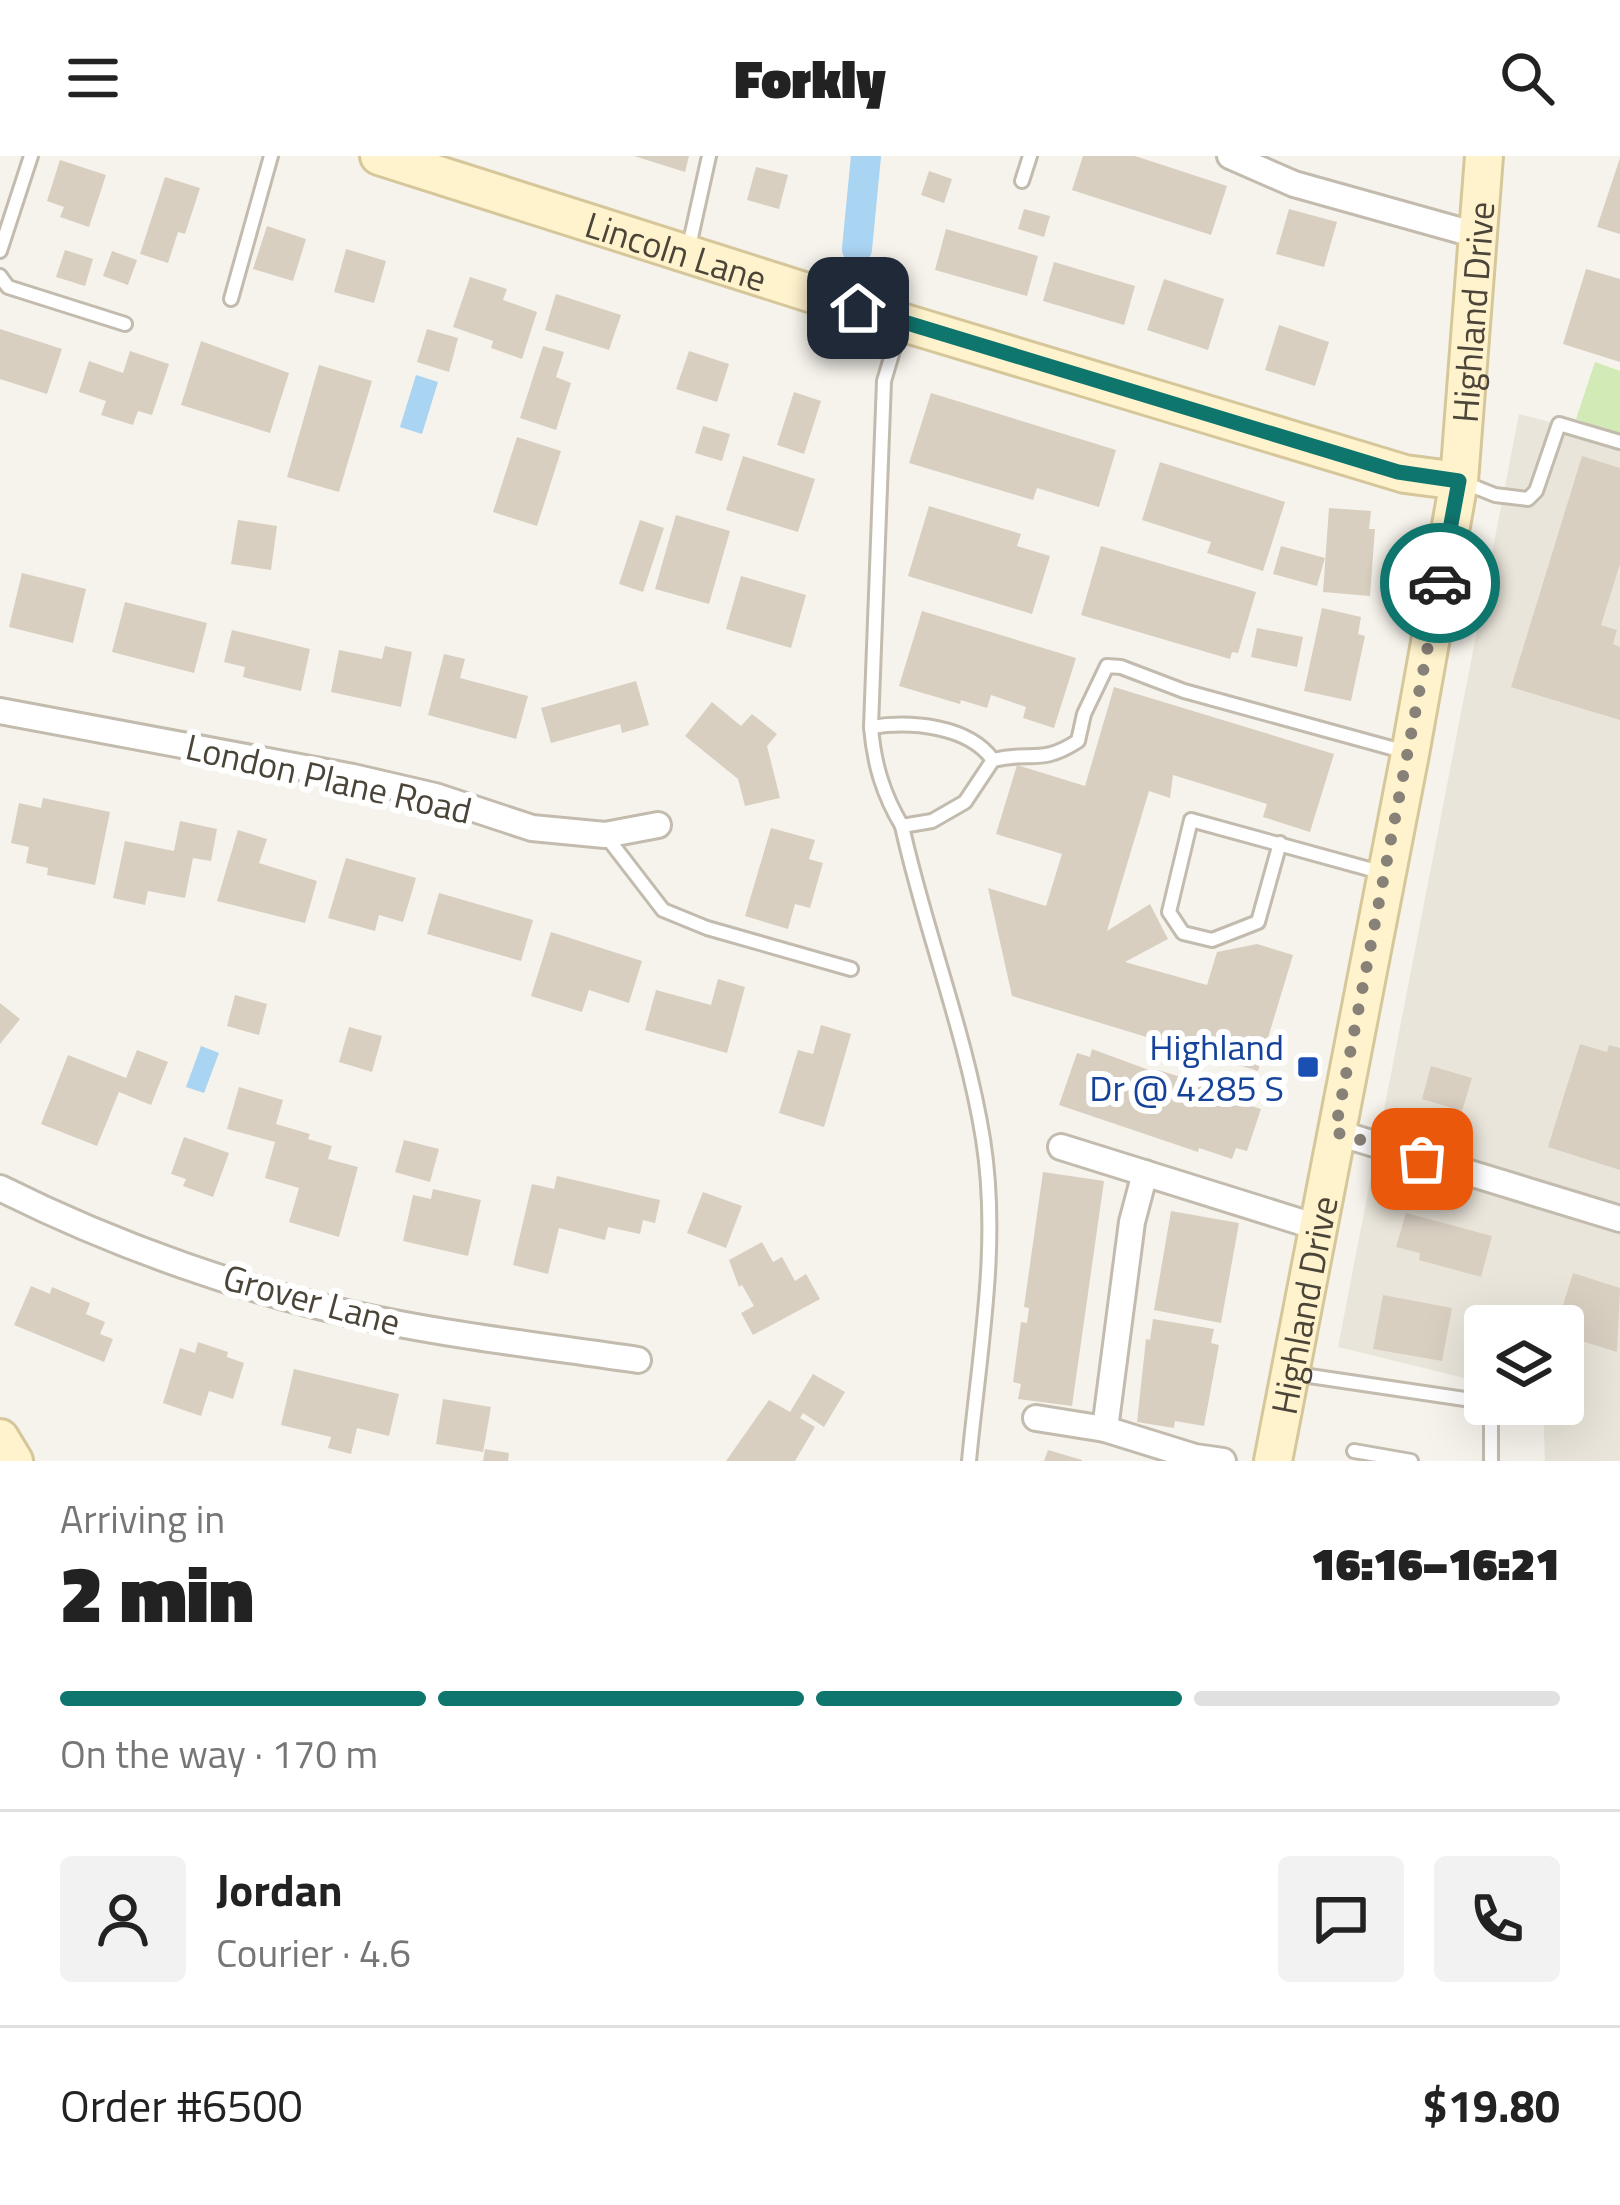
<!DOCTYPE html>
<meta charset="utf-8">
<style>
:root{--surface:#fff;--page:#f2f2f2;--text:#222;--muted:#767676;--line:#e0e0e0;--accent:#0f766e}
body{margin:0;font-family:"Titillium Web",sans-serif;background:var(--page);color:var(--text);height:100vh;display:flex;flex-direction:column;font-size:45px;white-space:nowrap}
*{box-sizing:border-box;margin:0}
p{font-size:39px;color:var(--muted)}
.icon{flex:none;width:66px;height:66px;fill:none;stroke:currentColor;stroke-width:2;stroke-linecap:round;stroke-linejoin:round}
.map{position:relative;height:1305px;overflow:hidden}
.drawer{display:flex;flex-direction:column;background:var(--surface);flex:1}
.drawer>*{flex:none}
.buttons{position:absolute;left:1464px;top:1149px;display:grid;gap:24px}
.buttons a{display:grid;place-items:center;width:120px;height:120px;border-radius:12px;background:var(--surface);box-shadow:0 12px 48px #0002;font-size:60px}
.pin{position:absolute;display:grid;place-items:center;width:102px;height:102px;color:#fff;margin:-51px;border-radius:24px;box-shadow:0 6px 18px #0006}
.courier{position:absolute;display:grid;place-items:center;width:120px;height:120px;margin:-60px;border:9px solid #0f766e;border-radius:50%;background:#fff;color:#222;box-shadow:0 3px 15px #0007}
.overview em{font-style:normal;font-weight:800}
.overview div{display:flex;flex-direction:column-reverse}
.overview{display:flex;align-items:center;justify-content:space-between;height:204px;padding:0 60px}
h1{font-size:78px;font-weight:800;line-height:90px}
.bar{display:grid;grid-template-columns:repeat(4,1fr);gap:18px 12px;align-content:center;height:144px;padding:0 60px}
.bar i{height:15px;border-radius:9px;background:var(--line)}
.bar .active{background:var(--accent)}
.bar p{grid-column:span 4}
.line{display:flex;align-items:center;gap:30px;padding:0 60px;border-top:3px solid var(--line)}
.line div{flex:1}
.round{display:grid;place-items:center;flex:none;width:126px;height:126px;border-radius:12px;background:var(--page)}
header{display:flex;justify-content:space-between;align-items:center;height:156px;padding:0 60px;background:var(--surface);font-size:54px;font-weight:800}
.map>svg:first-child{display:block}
</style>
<header><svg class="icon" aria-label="menu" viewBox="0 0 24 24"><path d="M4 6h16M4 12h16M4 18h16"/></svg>Forkly<svg class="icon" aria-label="search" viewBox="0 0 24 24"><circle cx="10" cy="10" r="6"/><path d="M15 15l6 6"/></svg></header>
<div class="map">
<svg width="1620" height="1305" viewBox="0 0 1620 1305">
<rect width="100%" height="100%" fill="#f6f3ec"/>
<path fill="#eae5da" d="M1519,258L1620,284V1305H1545L1543,1248H1563V1170H1485V1227L1338,1191Z"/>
<path fill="#d2eab5" d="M1595,206L1620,215V278L1576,263Z"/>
<g fill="#a9d4f2">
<path d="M416,219L438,226L422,278L400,271Z"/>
<path d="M201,890L219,897L204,937L186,931Z"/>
</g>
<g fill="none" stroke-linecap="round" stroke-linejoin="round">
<path stroke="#a9d4f2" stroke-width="30" d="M857,93L866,0"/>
</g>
<g fill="#d8cfc1">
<path d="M634,0H689L685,16Z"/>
<path d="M1083,0H1135L1227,30L1211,79L1072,34Z"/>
<path d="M1620,2V78L1597,71Z"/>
<path d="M60,4L106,19L89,71L60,61L64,51L47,45Z"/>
<path d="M756,11L788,19L779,53L747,44Z"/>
<path d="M929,15L952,23L944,47L921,39Z"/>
<path d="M165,21L200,32L185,78L178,76L168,107L140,98Z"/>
<path d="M1024,53L1050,60L1044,81L1018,73Z"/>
<path d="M1289,53L1337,66L1324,111L1276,98Z"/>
<path d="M267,70L306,83L293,125L253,113Z"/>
<path d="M946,73L1038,100L1027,140L935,114Z"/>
<path d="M346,93L386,105L374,147L334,136Z"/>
<path d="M65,94L93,103L85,130L56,121Z"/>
<path d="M112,95L137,104L128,129L103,120Z"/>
<path d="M1054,106L1135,130L1124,169L1043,145Z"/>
<path d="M1586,113L1620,123V206L1563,188Z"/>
<path d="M470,121L507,133L503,144L537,156L522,203L491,192L493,185L453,171Z"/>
<path d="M1164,123L1224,143L1208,194L1147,174Z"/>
<path d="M556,138L621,159L609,194L545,174Z"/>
<path d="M1279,169L1329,186L1315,230L1265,214Z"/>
<path d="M0,173L62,193L47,238L0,223Z"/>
<path d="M427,173L458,182L449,216L417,206Z"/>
<path d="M201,185L289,217L270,277L181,249Z"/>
<path d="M543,190L564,196L556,221L571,227L556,274L520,262Z"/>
<path d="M130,195L169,208L152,259L138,255L133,269L101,259L106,245L79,236L89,205L123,217Z"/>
<path d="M689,195L729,208L717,246L676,233Z"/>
<path d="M319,209L372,225L339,336L287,321Z"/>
<path d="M794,236L821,245L804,298L777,289Z"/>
<path d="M931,237L1116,294L1099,351L1037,332L1033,344L909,307Z"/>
<path d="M703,270L730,278L722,305L695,297Z"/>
<path d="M517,281L561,295L537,370L493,356Z"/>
<path d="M743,300L815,323L798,376L726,354Z"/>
<path d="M1582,300L1620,312V408L1601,469L1617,474L1613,488L1620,491V564L1511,531Z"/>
<path d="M1160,306L1285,346L1263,415L1207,397L1211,386L1142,364Z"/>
<path d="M929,350L1021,378L1017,390L1050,400L1032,458L908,420Z"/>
<path d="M1329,352L1371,355L1369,373H1375L1370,440L1323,436Z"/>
<path d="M676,359L730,375L709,448L655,433Z"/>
<path d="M238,364L277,370L271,414L231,408Z"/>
<path d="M640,364L664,372L643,436L619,428Z"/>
<path d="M1101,390L1256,436L1238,497L1232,496L1230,503L1081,459Z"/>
<path d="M1281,390L1325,402L1317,430L1273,418Z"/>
<path d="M22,417L86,433L73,487L9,471Z"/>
<path d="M741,420L806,439L791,492L726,473Z"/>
<path d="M125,446L207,467L194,517L112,496Z"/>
<path d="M1322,452L1361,461L1358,478L1365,480L1351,545L1304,535Z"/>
<path d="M922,455L1076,502L1054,572L1023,562L1026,551L991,539L987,552L961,544L960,548L899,530Z"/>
<path d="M1257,472L1303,481L1297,511L1251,501Z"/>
<path d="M232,474L310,493L301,535L243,521L245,511L224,506Z"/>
<path d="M385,490L412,496L401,551L331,536L339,494L382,503Z"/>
<path d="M444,498L465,503L460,522L528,540L516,583L428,559Z"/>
<path d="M636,525L649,569L622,577L620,568L551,587L541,552Z"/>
<path d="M1114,531L1334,598L1310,676L1263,661L1267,648L1173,619L1170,642L1149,635L1107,775L1150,748L1168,783L1125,806L1207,829L1217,796L1257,788L1293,799L1258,915L1012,840L988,732L1046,750L1062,698L996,678L1017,609L1085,630Z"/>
<path d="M712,546L741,570L752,558L777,578L767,590L780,642L745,650L738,623L685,580Z"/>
<path d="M43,642L110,656L95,729L47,719L48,712L26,707L29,691L11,687L19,647L41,652Z"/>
<path d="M180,665L217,673L211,705L193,702L185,742L148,735L145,749L113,742L125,685L174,695Z"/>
<path d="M771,672L815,684L809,703L823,707L810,752L795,748L788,773L745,760Z"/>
<path d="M238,674L267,683L259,707L317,725L305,767L217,745Z"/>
<path d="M346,702L416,722L403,766L379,759L375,775L328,762Z"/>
<path d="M439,737L533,764L521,805L427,778Z"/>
<path d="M551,776L642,805L629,847L589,834L582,856L531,840Z"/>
<path d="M718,823L745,831L727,897L645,874L656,834L711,849Z"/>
<path d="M235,839L267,848L259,879L227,870Z"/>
<path d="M0,847L20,863L0,888Z"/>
<path d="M821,869L851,878L824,971L779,957L798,894L813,898Z"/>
<path d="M349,871L382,880L372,916L339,906Z"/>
<path d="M1580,888L1607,896L1609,889L1620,892V1014L1548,991Z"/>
<path d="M1092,893L1157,917L1158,914L1244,940L1242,947L1261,953L1247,995L1236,992L1232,1003L1199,992L1198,996L1059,949L1077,897L1090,901Z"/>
<path d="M137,894L168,906L151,949L119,936L97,990L41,968L68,899L126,922Z"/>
<path d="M1431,910L1472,922L1462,955L1422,943Z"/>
<path d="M239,931L283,944L276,968L310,978L308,983L332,990L328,1003L358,1011L339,1081L289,1066L299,1032L265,1022L275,986L227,973Z"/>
<path d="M184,981L229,997L213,1041L183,1030L186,1023L171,1018Z"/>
<path d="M404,984L439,993L430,1026L395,1016Z"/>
<path d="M1043,1016L1104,1025L1072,1250L1018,1243L1021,1228L1013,1226L1021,1166L1027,1167L1029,1152L1024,1151Z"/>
<path d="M557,1020L660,1044L655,1067L643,1064L640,1078L608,1071L605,1084L559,1072L548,1118L513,1109L532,1028L554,1033Z"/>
<path d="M433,1033L481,1044L468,1100L403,1085L413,1039L431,1043Z"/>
<path d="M703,1036L742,1050L726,1092L687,1077Z"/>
<path d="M1171,1055L1239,1067L1221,1167L1154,1154Z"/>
<path d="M1406,1057L1492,1080L1481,1121L1419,1104L1420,1097L1396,1091Z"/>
<path d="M762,1086L773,1106L782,1101L795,1125L806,1118L820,1143L753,1179L741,1157L754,1150L742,1129L739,1131L729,1104Z"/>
<path d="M1573,1117L1620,1132L1617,1196L1572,1182L1576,1171L1558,1165Z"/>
<path d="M31,1130L50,1138L52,1131L90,1147L86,1158L105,1166L100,1178L113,1183L104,1206L14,1169Z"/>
<path d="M1383,1139L1452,1152L1442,1205L1373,1193Z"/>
<path d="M1153,1163L1214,1173L1211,1187L1219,1189L1204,1270L1175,1265L1174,1272L1137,1266L1146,1183L1150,1184Z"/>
<path d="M198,1186L228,1196L227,1201L244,1207L233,1243L209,1235L201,1260L163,1247L180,1192L195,1197Z"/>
<path d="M294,1213L399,1238L389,1280L357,1272L351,1298L328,1292L331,1281L281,1269Z"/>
<path d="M813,1218L845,1236L824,1271L803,1257L800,1262L815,1271L795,1305H726L769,1244L790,1256Z"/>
<path d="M443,1243L491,1251L483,1296L436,1288Z"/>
<path d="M485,1293L509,1297L508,1305H483Z"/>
<path d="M1048,1294L1082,1304V1305H1044Z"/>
</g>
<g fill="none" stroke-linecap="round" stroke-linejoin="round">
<defs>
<g id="lane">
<path d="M1022,25L1030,0"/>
<path d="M0,95L31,0"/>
<path d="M688,95L709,0"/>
<path d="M0,120L8,131L125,168"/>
<path d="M231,143L271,0"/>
<path d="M901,168L884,225L871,571C874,608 883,638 902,670L932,665L965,646L993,604C1032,594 1039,610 1078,585L1084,558L1107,510L1121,511L1184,535L1406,596"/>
<path d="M1465,327L1495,339L1528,343L1536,335L1559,268L1620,286"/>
<path d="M871,571C910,565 968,569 993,604"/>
<path d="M902,670C925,775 966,877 983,983C1000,1089 979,1199 969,1305"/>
<path d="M606,680L663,754L707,772L851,813"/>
<path d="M1280,687L1258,766L1212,784L1183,777L1169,756L1191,664L1380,716"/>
<path d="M1296,1218L1485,1246"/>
<path d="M1491,1248V1305"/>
<path d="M1354,1295L1411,1305"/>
</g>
<g id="street">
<path d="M1230,0L1294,28L1480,80"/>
<path d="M0,555L353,621L435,640L532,672L605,679L658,669"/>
<path d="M1335,976L1620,1063"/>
<path d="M1061,991L1317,1071"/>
<path d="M0,1032C116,1090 246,1136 374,1163C461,1181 550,1191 638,1204"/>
<path d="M1036,1262L1105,1273L1195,1301L1223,1305"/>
<path d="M1105,1273L1132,1066L1145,1017"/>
</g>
<g id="secondary">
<path id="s1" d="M379,0L901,166L1405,318L1459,325"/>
<path d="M0,1282L14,1305"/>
<path id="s2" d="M1273,1305L1410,598L1459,325L1484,0"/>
</g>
</defs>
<use href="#lane" stroke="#c2bbae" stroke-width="18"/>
<use href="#street" stroke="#c2bbae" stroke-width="30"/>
<use href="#secondary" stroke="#d6c79b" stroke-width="42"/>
<use href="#lane" stroke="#fff" stroke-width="12"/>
<use href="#street" stroke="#fff" stroke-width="24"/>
<use href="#secondary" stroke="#fff3cd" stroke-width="36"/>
</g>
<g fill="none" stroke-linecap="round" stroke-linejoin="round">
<path stroke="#878178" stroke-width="12" stroke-dasharray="0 21.6" d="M1422,1003L1335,976L1440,427"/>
<path stroke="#0f766e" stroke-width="15" d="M858,152L1398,316L1459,325L1440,427"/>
</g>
<rect fill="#1a4fb4" stroke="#fff" stroke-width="4.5" x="1296" y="899" width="24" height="24" rx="6"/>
<g text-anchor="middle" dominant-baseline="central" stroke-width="12" stroke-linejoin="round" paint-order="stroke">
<g font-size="36" fill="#4b4439" stroke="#fff">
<text stroke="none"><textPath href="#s1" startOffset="312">Lincoln Lane</textPath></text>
<text stroke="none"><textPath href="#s2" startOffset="1167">Highland Drive</textPath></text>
<text transform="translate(329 622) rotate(13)">London Plane Road</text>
<text transform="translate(312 1143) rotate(15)">Grover Lane</text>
<text stroke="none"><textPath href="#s2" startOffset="159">Highland Drive</textPath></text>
</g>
<g font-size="36" fill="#164399" stroke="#fff" text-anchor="end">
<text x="1284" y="890">Highland<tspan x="1284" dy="41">Dr @ 4285 S</tspan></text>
</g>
</g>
</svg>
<div class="buttons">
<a><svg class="icon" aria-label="layers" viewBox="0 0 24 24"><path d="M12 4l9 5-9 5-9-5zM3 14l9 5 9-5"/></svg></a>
</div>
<div class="pin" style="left:1422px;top:1003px;background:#ea580c"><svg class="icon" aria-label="bag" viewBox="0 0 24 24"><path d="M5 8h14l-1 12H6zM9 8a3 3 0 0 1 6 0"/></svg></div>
<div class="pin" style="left:858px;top:152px;background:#1f2937"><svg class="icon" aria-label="home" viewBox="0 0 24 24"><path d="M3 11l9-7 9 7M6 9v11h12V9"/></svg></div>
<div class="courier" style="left:1440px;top:427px"><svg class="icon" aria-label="car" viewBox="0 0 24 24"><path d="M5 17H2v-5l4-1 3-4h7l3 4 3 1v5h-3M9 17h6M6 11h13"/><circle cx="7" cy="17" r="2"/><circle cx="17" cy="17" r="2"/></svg></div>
</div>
<section class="drawer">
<div class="overview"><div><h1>2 min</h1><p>Arriving in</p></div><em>16:16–16:21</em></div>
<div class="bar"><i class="active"></i><i class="active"></i><i class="active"></i><i></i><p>On the way · 170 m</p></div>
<div class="line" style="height:216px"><a class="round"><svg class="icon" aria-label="person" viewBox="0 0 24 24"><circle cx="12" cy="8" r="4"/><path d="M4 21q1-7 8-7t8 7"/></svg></a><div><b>Jordan</b><p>Courier · 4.6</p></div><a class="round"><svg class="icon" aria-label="chat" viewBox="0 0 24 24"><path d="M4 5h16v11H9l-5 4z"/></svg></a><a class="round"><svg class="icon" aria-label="phone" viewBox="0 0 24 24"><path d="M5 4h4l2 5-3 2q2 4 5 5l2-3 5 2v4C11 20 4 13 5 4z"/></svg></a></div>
<div class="line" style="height:156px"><div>Order #6500</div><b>$19.80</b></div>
</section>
